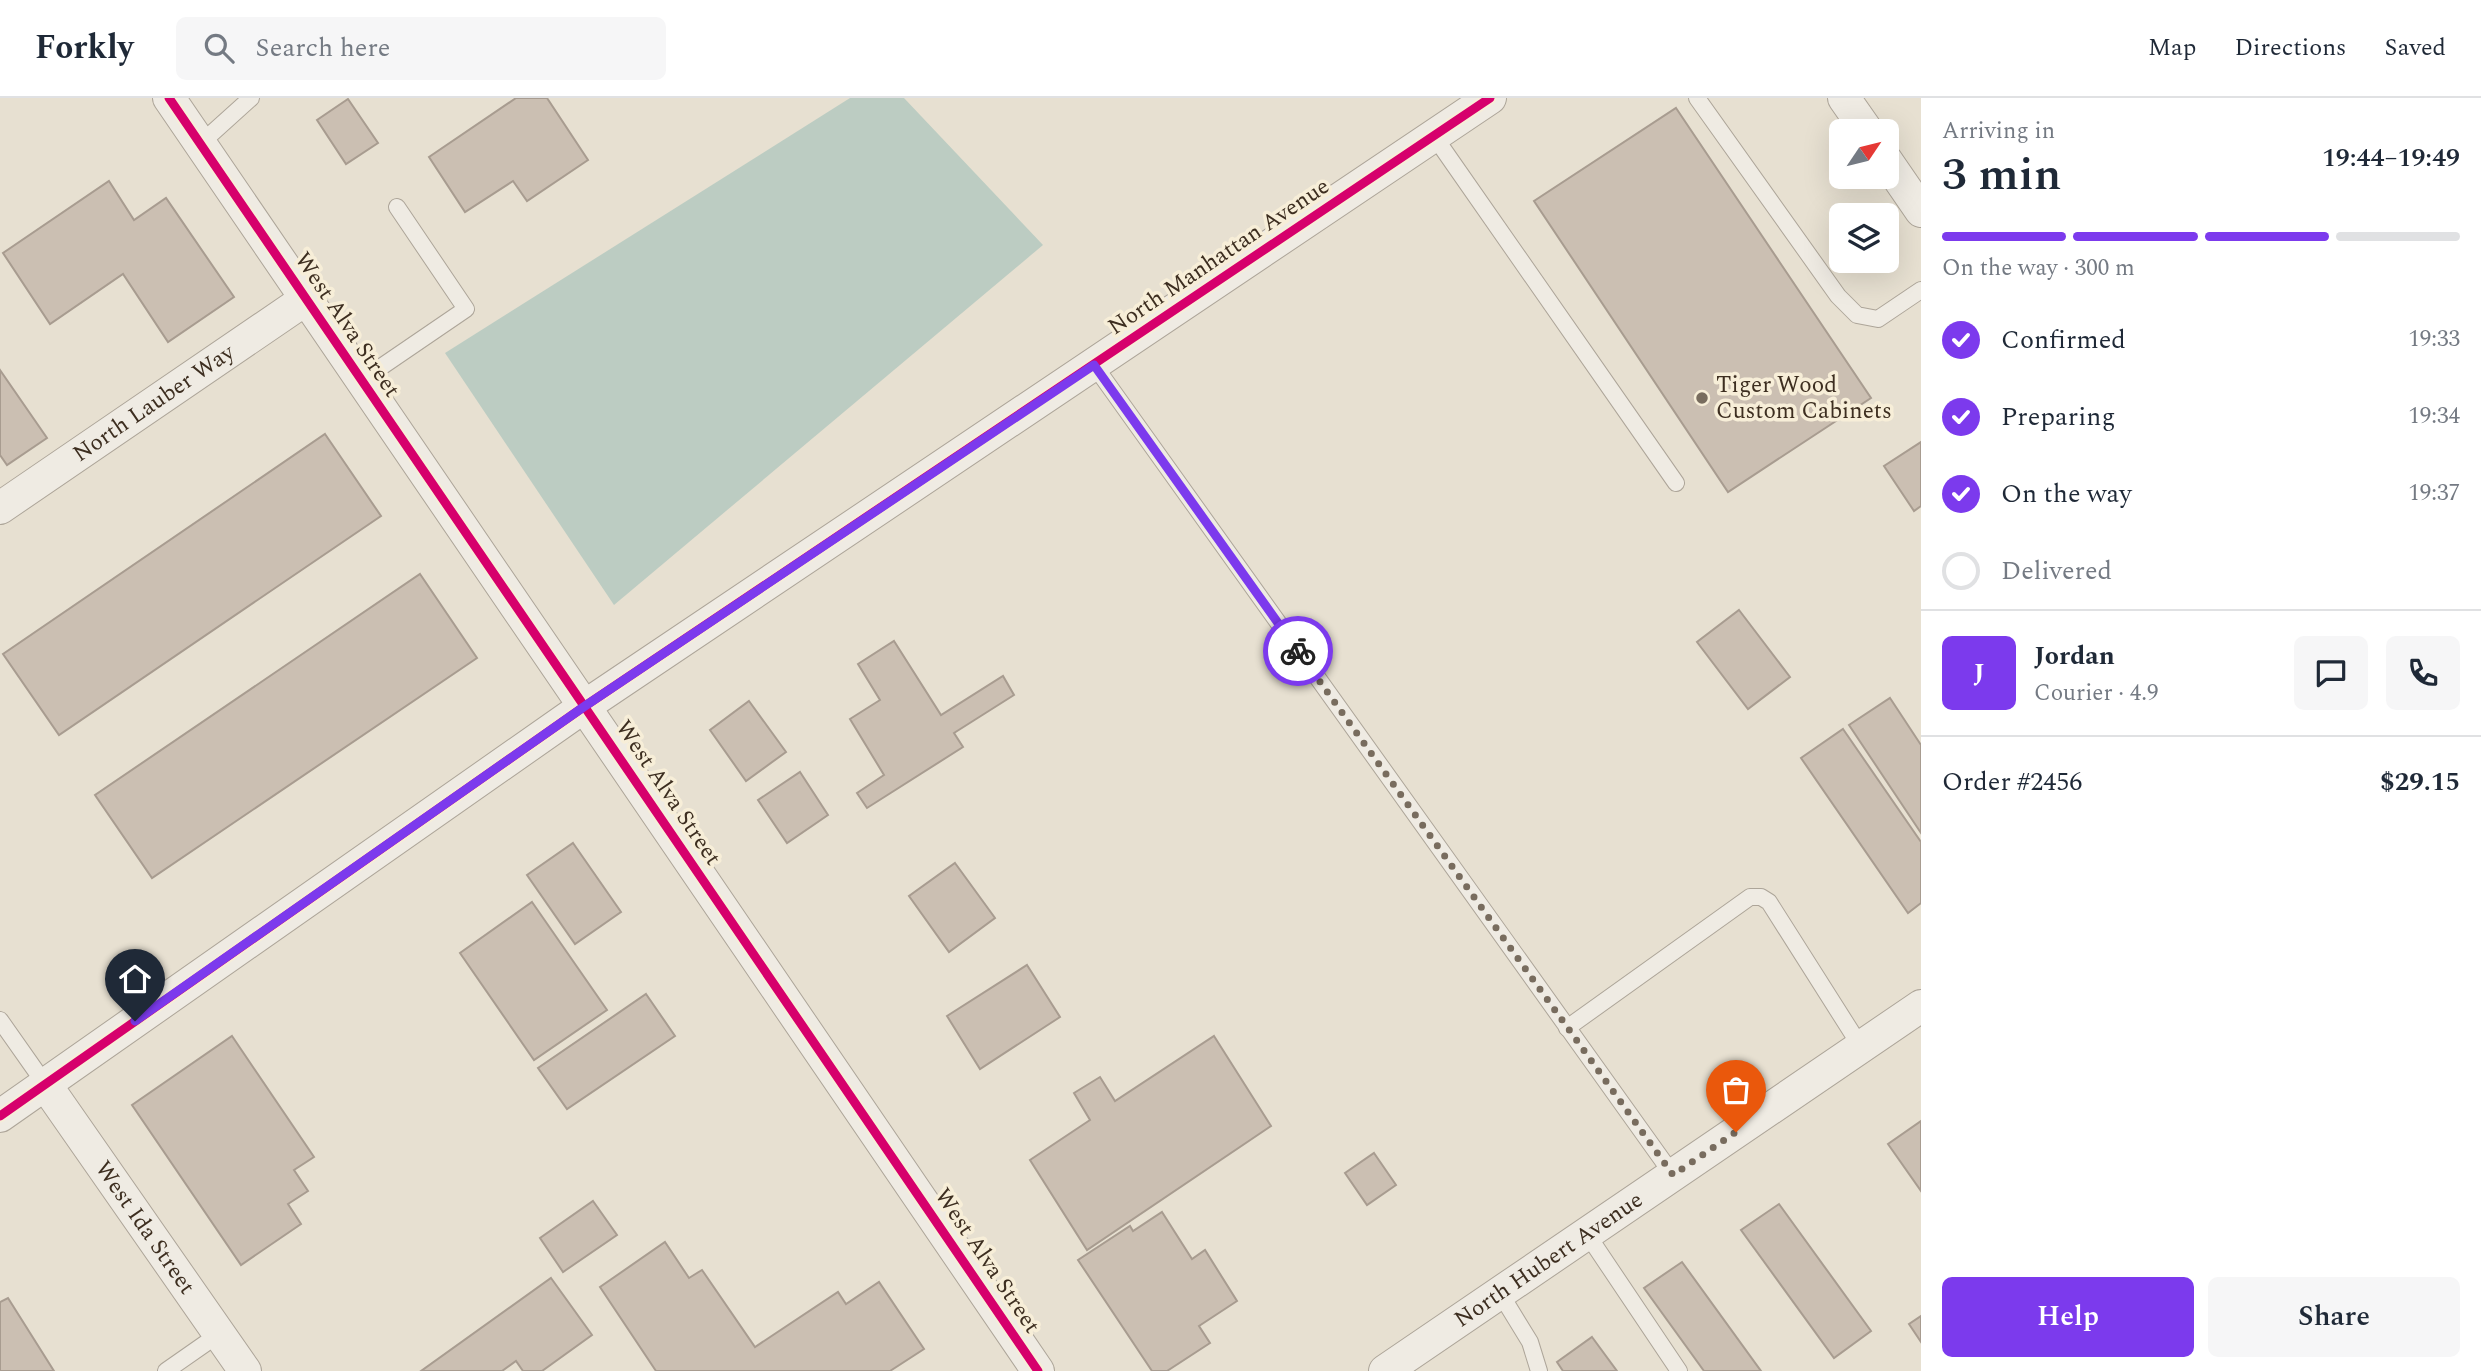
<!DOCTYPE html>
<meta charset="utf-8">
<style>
:root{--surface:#fff;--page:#f6f6f7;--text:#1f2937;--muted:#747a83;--line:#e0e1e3;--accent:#7c3aed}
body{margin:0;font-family:Spectral,serif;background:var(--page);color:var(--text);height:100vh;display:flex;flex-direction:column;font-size:26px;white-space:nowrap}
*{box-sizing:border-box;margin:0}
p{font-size:23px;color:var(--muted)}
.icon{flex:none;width:38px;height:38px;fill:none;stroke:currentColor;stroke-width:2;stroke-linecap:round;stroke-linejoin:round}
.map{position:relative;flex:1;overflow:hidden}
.sheet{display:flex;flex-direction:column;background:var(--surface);width:560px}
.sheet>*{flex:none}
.needle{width:46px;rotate:55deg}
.buttons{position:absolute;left:1829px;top:21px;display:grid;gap:14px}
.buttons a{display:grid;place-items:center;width:70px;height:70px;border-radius:10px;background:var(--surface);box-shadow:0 7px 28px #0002;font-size:35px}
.pin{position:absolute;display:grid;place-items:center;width:60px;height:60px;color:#fff;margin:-72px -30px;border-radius:50% 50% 50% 0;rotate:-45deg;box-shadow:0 0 7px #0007}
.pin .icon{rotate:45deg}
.courier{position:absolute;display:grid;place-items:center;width:70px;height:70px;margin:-35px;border:5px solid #7c3aed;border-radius:50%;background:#fff;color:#222;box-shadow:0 2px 9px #0007}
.overview em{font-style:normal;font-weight:600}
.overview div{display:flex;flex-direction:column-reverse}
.overview{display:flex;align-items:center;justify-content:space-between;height:119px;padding:0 21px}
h1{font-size:46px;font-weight:600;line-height:52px}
.bar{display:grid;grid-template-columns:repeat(4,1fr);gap:10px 7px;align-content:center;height:84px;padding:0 21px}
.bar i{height:9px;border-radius:5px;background:var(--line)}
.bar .selected{background:var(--accent)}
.bar p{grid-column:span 4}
.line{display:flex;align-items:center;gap:18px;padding:0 21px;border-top:2px solid var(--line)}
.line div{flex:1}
.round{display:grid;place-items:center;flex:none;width:74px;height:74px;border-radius:10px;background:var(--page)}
ol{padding:0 21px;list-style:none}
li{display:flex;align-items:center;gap:21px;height:77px}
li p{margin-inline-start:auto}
li .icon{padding:7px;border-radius:50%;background:var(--accent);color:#fff;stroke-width:4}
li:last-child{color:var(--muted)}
li i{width:38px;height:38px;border:4px solid var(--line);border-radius:50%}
.primary-button{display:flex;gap:14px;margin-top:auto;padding:14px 21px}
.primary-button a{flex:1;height:80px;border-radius:10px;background:var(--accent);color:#fff;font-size:28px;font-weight:600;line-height:80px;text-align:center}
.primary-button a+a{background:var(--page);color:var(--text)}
header{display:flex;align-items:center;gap:42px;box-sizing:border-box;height:98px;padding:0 35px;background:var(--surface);border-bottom:2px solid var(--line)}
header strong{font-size:33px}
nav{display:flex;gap:38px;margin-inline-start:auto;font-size:24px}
.search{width:490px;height:63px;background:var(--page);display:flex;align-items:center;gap:18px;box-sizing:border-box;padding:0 24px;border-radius:10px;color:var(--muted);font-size:26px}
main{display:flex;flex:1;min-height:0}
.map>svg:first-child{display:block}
</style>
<header>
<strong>Forkly</strong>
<div class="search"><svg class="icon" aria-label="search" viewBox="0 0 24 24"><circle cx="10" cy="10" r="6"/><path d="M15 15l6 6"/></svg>Search here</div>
<nav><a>Map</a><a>Directions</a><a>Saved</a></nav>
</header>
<main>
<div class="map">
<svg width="1921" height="1273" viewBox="0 0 1921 1273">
<rect width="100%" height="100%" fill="#e7e0d1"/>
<path fill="#bcccc2" d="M850,0H904L1043,147L614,507L445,255Z"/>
<g fill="#cbbfb2" stroke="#a89c90" stroke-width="2">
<path d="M516,0H547L588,62L527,103L513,83L465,114L429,59Z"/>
<path d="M348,1L378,45L346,66L317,22Z"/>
<path d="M1676,10L1871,300L1728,394L1534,103Z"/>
<path d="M109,83L134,122L166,100L234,199L168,244L123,176L50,226L3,155Z"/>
<path d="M0,272L47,340L7,367L0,357Z"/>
<path d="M325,336L381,418L59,637L3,556Z"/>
<path d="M1921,344V408L1914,413L1884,368Z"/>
<path d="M420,476L477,560L152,780L95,697Z"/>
<path d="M1739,512L1790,579L1748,611L1697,544Z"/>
<path d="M894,543L941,617L1003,578L1014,597L954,635L963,649L867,710L857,695L884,677L850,621L880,602L858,566Z"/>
<path d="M1890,600L1921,647V735L1849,627Z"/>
<path d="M749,603L786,654L746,683L710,632Z"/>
<path d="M1843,631L1921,744V805L1908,815L1801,660Z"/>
<path d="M800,674L828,717L787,745L758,702Z"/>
<path d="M573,745L621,814L575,846L527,777Z"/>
<path d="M955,765L995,820L949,854L909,798Z"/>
<path d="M532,804L607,912L534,962L460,855Z"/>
<path d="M1027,867L1060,919L980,971L947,918Z"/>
<path d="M646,896L675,938L567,1011L538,970Z"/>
<path d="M232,938L314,1059L294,1072L308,1093L288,1106L301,1126L241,1167L132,1007Z"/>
<path d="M1214,938L1271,1028L1087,1152L1030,1062L1090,1022L1074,995L1100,979L1115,1003Z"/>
<path d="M1921,1023V1093L1888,1046Z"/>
<path d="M1374,1055L1396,1087L1367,1107L1345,1075Z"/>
<path d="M593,1103L617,1137L563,1174L540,1140Z"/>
<path d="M1779,1106L1871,1233L1834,1260L1741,1132Z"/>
<path d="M1162,1114L1192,1161L1205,1152L1237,1203L1199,1228L1210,1245L1167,1273H1152L1078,1162L1130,1128L1133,1133Z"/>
<path d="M665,1144L689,1180L702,1172L755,1249L838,1194L846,1206L879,1184L924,1251L890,1273H656L600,1189Z"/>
<path d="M1682,1164L1761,1273H1704L1644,1190Z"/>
<path d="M551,1180L592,1237L542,1273H523L516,1263L502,1273H421Z"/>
<path d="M8,1200L54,1273H0V1204Z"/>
<path d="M1921,1218V1244L1909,1226Z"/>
<path d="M1592,1239L1617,1273H1563L1557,1264Z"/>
</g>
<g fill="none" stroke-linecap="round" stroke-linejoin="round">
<defs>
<g id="service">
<path d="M1697,0L1838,198L1857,217L1878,221L1921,192"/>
<path d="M1434,38L1676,385"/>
<path d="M200,46L251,0"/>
<path d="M1094,267L1673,1077"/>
<path d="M362,282L466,211L397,109"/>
<path d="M0,922L45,986"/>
<path d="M1567,930L1750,799H1761L1769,804L1861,949"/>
<path d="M1587,1136L1679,1273"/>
<path d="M1500,1195L1530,1244L1539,1273"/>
<path d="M166,1273L219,1236"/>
</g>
<g id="minor">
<path d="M169,0L1038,1273"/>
<path d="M1844,0L1867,33"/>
<path d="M1886,62L1921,113"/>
<path id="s1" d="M0,410L306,201"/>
<path id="s2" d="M45,986L245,1273"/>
<path d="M0,1018L585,608L1490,0"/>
<path id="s3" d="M1385,1273L1921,908"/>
</g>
</defs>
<use href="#service" stroke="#ada599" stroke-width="18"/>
<use href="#minor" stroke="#ada599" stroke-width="34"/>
<use href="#service" stroke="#efebe3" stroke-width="16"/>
<use href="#minor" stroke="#efebe3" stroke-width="32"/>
<defs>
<g id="cycleway">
<path d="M169,0L1038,1273"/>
<path d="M0,1018L585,608L1490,0"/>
</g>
</defs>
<use href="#cycleway" stroke="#f7eed8" stroke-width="13"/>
<use href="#cycleway" stroke="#d6006c" stroke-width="9"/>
</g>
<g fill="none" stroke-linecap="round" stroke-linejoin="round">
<path stroke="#786c5e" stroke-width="7" stroke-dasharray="0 12.6" d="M1298,553L1673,1077L1736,1034"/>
<path stroke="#7c3aed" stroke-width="9" d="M135,923L585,608L1094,267L1298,553"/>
</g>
<circle fill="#786c5e" stroke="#f7eed8" stroke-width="2.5" cx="1702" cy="300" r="7"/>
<g text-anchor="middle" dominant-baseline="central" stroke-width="7" stroke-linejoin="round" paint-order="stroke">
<g font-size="23" fill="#3d2e20" stroke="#f7eed8">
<text transform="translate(1219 159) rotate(-34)">North Manhattan Avenue</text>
<text transform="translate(347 227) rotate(56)">West Alva Street</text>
<text stroke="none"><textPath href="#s1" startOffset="186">North Lauber Way</textPath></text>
<text transform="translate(668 695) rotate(56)">West Alva Street</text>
<text stroke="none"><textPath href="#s2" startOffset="175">West Ida Street</textPath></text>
<text stroke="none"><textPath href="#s3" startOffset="198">North Hubert Avenue</textPath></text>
<text transform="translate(987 1163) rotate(56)">West Alva Street</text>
</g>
<g font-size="23" fill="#3d2e20" stroke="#f7eed8" text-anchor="start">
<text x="1716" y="287">Tiger Wood<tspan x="1716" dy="26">Custom Cabinets</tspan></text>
</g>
</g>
</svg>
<div class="buttons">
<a><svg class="needle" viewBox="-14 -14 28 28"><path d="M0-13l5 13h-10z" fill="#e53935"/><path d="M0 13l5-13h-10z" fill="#747a83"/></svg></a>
<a><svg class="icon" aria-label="layers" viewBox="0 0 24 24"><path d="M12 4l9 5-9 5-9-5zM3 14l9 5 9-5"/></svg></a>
</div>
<div class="pin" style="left:1736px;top:1034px;background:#ea580c"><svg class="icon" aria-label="bag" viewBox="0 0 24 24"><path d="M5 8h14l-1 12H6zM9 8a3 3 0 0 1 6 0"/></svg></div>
<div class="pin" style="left:135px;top:923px;background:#1f2937"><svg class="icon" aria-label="home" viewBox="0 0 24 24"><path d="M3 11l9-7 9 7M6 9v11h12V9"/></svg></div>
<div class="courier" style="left:1298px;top:553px"><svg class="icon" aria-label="bike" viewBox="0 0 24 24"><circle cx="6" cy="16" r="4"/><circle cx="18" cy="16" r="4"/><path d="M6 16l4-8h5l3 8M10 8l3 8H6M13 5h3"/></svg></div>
</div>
<section class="sheet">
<div class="overview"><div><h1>3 min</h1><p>Arriving in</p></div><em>19:44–19:49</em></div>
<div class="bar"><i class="selected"></i><i class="selected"></i><i class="selected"></i><i></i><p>On the way · 300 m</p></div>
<ol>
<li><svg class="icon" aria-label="check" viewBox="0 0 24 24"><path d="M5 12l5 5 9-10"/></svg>Confirmed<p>19:33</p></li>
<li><svg class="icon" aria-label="check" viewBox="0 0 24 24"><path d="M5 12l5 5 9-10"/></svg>Preparing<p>19:34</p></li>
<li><svg class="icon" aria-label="check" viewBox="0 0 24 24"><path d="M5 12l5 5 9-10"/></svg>On the way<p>19:37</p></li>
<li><i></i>Delivered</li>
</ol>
<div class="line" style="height:126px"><b class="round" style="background:var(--accent);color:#fff">J</b><div><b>Jordan</b><p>Courier · 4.9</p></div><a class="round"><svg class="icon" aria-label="chat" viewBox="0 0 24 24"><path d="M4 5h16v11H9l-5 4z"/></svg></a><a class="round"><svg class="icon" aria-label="phone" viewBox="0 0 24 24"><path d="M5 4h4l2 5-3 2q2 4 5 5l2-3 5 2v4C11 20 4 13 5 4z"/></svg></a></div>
<div class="line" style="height:91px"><div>Order #2456</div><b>$29.15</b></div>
<div class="primary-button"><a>Help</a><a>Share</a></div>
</section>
</main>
